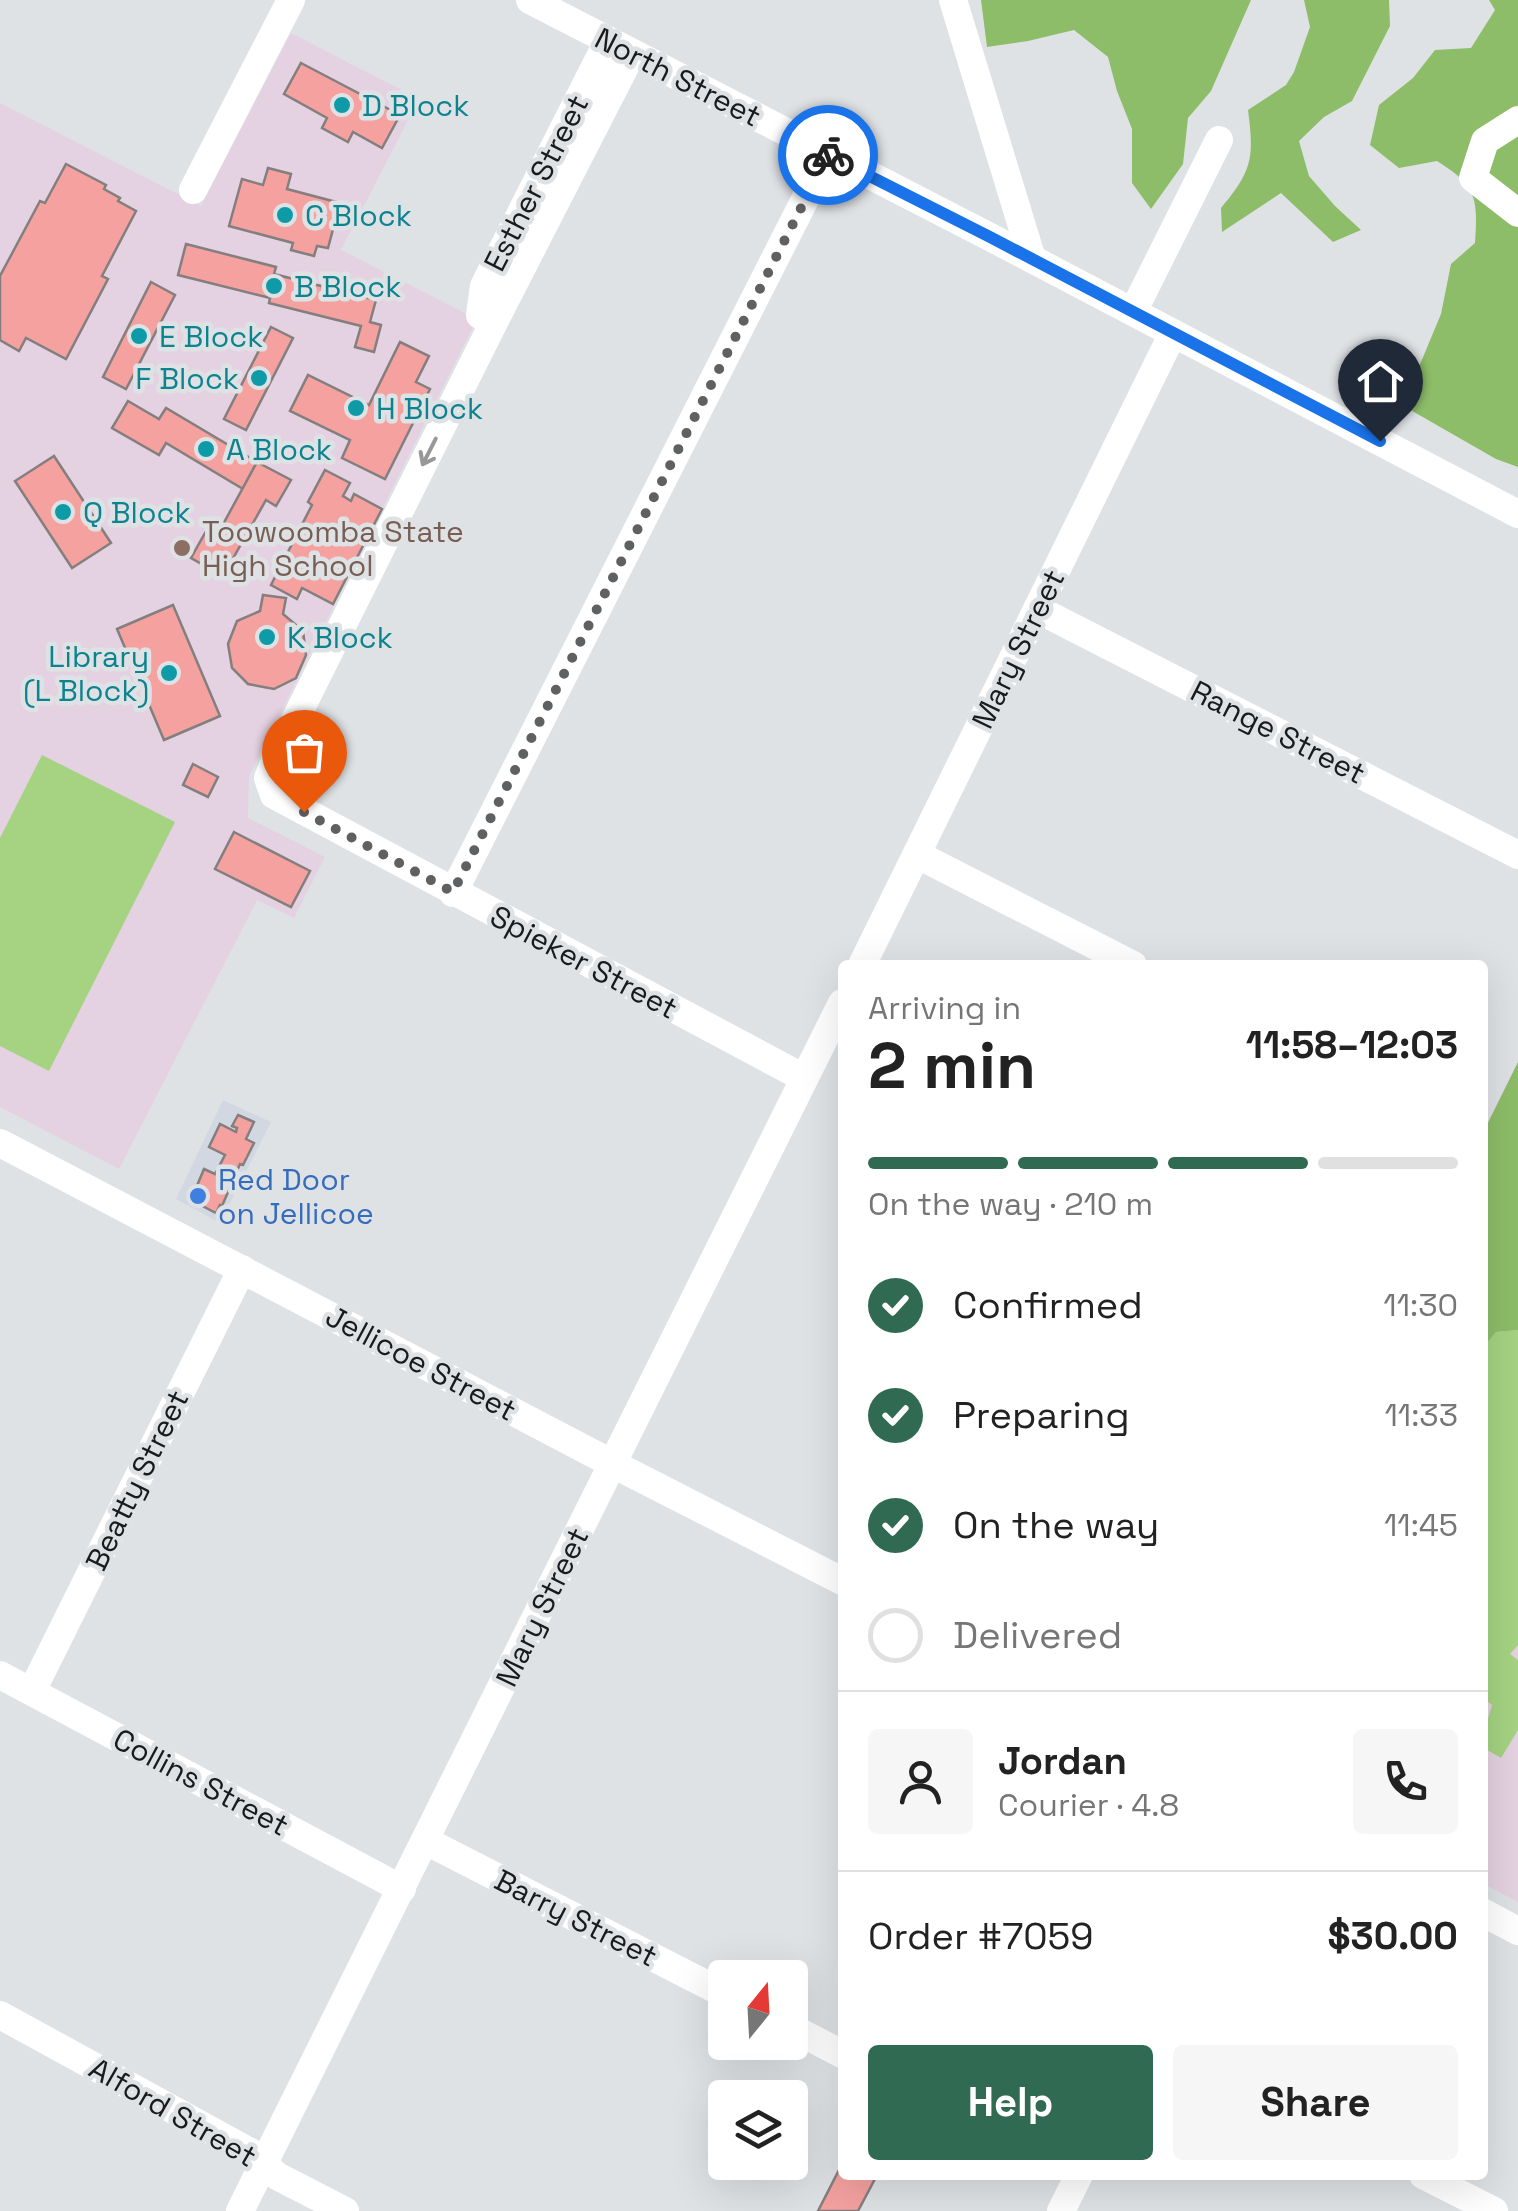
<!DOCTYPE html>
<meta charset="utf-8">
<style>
:root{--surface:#fff;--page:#f6f6f6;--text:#222;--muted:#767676;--line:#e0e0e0;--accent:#306a53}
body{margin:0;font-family:"Space Grotesk",sans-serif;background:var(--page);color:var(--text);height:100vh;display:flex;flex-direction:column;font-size:38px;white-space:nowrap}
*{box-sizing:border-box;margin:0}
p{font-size:32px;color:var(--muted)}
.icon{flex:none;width:55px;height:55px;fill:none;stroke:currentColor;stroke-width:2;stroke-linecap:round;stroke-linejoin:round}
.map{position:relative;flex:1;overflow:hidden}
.drawer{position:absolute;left:838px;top:960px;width:650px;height:1220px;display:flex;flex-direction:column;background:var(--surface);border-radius:10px;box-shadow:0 10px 40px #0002}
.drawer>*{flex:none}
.needle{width:65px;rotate:18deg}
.controls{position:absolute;left:708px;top:1960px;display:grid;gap:20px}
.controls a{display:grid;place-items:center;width:100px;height:100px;border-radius:10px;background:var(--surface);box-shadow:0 10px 40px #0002;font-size:50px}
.pin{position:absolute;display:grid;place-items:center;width:85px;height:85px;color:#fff;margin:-102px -42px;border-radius:50% 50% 50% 0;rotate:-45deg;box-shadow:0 0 10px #0007}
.pin .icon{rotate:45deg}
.courier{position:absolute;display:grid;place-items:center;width:100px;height:100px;margin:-50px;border:8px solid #1a73e8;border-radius:50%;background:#fff;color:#222;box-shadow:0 2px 12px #0007}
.overview em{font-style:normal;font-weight:700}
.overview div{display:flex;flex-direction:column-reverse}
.overview{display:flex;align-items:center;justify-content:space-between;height:170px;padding:0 30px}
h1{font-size:65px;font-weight:700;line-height:75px}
.bar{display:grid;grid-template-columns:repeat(4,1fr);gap:15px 10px;align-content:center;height:120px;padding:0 30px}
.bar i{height:12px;border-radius:8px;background:var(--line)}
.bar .active{background:var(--accent)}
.bar p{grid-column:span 4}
.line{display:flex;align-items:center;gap:25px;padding:0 30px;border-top:2px solid var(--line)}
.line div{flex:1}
.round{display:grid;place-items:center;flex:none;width:105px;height:105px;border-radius:10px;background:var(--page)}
ol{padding:0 30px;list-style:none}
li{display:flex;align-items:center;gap:30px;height:110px}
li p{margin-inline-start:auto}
li .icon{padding:10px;border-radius:50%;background:var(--accent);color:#fff;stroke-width:4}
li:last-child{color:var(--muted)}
li i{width:55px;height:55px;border:5px solid var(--line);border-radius:50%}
.cta{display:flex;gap:20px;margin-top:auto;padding:20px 30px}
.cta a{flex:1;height:115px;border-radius:10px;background:var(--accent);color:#fff;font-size:40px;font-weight:700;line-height:115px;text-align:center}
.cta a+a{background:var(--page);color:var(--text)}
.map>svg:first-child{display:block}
</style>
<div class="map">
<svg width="1518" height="2211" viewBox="0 0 1518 2211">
<rect width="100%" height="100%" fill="#dfe2e5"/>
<path fill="#d1d8e2" d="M223,1100L271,1122L220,1223L176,1199Z"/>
<g fill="#e4d1e1">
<path d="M291,33L419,99L341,250L477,319L249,776L248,818L325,857L294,918L257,900L119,1169L0,1107V103L201,206Z"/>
<path d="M1518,1062V1902L1482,1883V1133Z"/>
</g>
<g fill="#a5d381">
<path d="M42,755L175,822L49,1071L0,1046V838Z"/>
<path d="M1518,1330V1645L1510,1654L1518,1660V1730L1501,1758L1482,1747L1483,1736L1492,1705L1482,1697V1347L1496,1332Z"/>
</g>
<g fill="#8dbd68">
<path d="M981,0H1251L1211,91L1188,118L1183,164L1151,209L1132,183V129L1117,91L1108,57L1074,30L1028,41L987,47Z"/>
<path d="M1304,0H1389L1390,26L1352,101L1324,117L1299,141L1309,176L1335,206L1361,230L1333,242L1281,193L1222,232L1221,208C1253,170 1254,157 1248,110L1286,85L1294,72L1310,27Z"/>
<path d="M1489,0H1518V467L1496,459L1400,404L1421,362L1441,314L1451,264L1475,243C1478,198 1477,186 1437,161L1399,168L1370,145L1379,105L1413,78L1435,50L1471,48L1495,10Z"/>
<path d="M1518,1062V1330L1496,1332L1483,1347V1133Z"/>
</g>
<g fill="#f4a1a0" stroke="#847f7f" stroke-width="2.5">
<path d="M301,63L400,115L382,148L353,132L348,142L322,128L327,118L284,94Z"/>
<path d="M66,164L106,185L104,189L120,198L118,201L136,211L102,276L108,279L66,359L26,338L19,351L0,340V276L40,201L45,203Z"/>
<path d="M268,168L291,174L287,189L340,203L328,248L317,246L314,256L291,250L293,243L229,226L242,179L263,185Z"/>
<path d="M186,244L276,267L274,274L376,300L370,322L381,325L374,352L355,347L361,326L269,303L270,298L178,275Z"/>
<path d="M151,282L175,295L126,389L103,377Z"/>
<path d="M271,327L293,338L246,430L224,419Z"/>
<path d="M400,342L429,356L416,382L430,389L385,479L342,458L350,440L290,411L308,375L369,405Z"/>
<path d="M128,401L159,419L166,408L257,462L243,489L166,443L159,455L112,428Z"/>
<path d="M54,456L111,543L72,568L15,481Z"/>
<path d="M257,462L291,480L276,506L266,500L223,576L191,558L205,533L215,539Z"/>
<path d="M325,470L350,483L343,496L351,501L354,494L382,509L333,604L302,588L297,599L271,585L312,505L308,502Z"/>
<path d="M263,595L286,598L283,614L303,631L306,655L296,678L274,689L248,684L232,668L228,644L237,621L260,611Z"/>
<path d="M173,605L220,716L164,740L117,629Z"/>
<path d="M193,764L218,777L208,797L183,785Z"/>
<path d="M234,832L310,871L291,907L215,869Z"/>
<path d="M238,1115L254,1122L246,1139L254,1143L243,1165L240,1164L222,1206L220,1205L216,1213L191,1200L204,1169L215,1174L225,1155L209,1147L220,1124L236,1132L237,1128L232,1126Z"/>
<path d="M842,2164V2175H877L858,2211H818Z"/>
</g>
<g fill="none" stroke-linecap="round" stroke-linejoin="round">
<g stroke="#fff" stroke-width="28">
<path d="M530,0L990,237L1518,514"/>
<path d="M953,0L1032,259"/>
<path d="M632,53L493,324L275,760L268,778L274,795L804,1078"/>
<path d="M1518,120L1485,141L1473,178L1518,213"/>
<path d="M193,190L291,0"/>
<path d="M1133,312L1219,140"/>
<path d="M493,324L480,315L484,286L608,41"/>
<path d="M1037,609L1518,855"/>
<path d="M918,855L1133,965"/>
<path d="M453,893L828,154"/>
<path d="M862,965L1173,333"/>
<path d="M0,1143L613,1464L842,1581"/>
<path d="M0,1675L402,1889"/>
<path d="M32,1691L242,1269"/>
<path d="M426,1841L725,1994"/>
<path d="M1482,1912L1518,1931"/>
<path d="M0,2015L254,2154L277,2176L345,2211"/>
<path d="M790,2027L842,2054"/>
<path d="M1423,2175L1494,2211"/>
<path d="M240,2211L842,1003"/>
<path d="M1061,2211L1079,2175"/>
</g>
</g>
<defs><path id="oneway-shaft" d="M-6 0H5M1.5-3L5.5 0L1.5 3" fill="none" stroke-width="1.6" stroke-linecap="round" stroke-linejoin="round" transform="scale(2.5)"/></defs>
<use stroke="#989898" href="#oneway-shaft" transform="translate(429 452) rotate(117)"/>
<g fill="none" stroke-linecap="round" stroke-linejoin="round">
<path stroke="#5e6062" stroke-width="10" stroke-dasharray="0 18" d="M304,812L453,892L828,155"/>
<path stroke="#1a73e8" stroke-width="12" d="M828,155L990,237L1380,441"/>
</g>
<g fill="#0f9aa8" stroke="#dfe2e5" stroke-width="4">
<circle cx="342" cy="105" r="10"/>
<circle cx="285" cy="215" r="10"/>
<circle cx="274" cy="286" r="10"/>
<circle cx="139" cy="336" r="10"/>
<circle cx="259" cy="378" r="10"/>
<circle cx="356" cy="408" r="10"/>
<circle cx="206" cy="449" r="10"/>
<circle cx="63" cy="512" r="10"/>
<circle cx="267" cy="637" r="10"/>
<circle cx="169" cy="673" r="10"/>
</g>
<circle fill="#8d6e63" stroke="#dfe2e5" stroke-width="4" cx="182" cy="548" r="10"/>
<circle fill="#3f7fe0" stroke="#dfe2e5" stroke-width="4" cx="198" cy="1196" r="10"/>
<g text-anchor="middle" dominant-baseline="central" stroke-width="9" stroke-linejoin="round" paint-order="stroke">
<g font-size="30" fill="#191a1b" stroke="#dfe2e5">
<text transform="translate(678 77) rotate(27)">North Street</text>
<text transform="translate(536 183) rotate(-63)">Esther Street</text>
<text transform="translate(1018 649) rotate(-64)">Mary Street</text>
<text transform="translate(1278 732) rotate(27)">Range Street</text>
<text transform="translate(584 962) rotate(28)">Spieker Street</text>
<text transform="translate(421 1363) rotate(28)">Jellicoe Street</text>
<text transform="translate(137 1480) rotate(-64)">Beatty Street</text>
<text transform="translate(542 1607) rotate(-64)">Mary Street</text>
<text transform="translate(201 1782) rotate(28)">Collins Street</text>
<text transform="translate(576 1918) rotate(27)">Barry Street</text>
<text transform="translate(173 2112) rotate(30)">Alford Street</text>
</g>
<g font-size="30" fill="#0d838f" stroke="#dfe2e5" text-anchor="start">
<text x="362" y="105">D Block</text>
<text x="305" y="215">C Block</text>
<text x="294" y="286">B Block</text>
<text x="159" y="336">E Block</text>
<text x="239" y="378" text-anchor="end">F Block</text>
<text x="376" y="408">H Block</text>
<text x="226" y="449">A Block</text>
<text x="83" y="512">Q Block</text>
<text x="287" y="637">K Block</text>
<text x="149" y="656" text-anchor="end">Library<tspan x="149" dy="34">(L Block)</tspan></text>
</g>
<g font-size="30" fill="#785e54" stroke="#dfe2e5" text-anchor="start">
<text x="202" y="531">Toowoomba State<tspan x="202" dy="34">High School</tspan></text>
</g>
<g font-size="30" fill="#366cbe" stroke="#dfe2e5" text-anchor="start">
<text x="218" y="1179">Red Door<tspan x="218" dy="34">on Jellicoe</tspan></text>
</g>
</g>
</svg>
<div class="controls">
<a><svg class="needle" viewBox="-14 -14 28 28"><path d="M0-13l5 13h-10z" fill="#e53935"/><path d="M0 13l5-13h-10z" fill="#767676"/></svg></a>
<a><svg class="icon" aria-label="layers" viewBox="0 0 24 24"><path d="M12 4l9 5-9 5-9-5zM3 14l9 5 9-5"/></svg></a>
</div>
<div class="pin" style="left:304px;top:812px;background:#ea580c"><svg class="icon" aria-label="bag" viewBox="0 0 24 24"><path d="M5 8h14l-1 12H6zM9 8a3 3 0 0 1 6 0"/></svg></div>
<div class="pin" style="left:1380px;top:441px;background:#1f2937"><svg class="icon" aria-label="home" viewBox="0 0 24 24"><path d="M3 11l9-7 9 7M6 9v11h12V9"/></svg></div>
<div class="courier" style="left:828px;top:155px"><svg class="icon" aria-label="bike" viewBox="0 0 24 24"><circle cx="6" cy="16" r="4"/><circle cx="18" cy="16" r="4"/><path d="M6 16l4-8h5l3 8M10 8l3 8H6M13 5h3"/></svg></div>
<section class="drawer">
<div class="overview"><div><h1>2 min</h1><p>Arriving in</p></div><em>11:58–12:03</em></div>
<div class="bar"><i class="active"></i><i class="active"></i><i class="active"></i><i></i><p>On the way · 210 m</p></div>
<ol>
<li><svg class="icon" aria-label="check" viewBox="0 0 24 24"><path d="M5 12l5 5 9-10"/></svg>Confirmed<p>11:30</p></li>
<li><svg class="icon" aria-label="check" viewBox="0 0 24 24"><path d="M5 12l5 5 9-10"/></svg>Preparing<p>11:33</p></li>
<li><svg class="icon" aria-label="check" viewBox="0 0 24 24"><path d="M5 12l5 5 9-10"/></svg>On the way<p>11:45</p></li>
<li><i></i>Delivered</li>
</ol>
<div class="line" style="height:180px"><a class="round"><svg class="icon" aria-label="person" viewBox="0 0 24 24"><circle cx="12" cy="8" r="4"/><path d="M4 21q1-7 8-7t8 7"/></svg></a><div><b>Jordan</b><p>Courier · 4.8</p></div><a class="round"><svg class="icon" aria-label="phone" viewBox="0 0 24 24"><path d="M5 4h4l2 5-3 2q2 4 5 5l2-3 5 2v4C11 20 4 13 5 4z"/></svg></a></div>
<div class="line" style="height:130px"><div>Order #7059</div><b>$30.00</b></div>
<div class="cta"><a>Help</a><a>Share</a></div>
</section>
</div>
